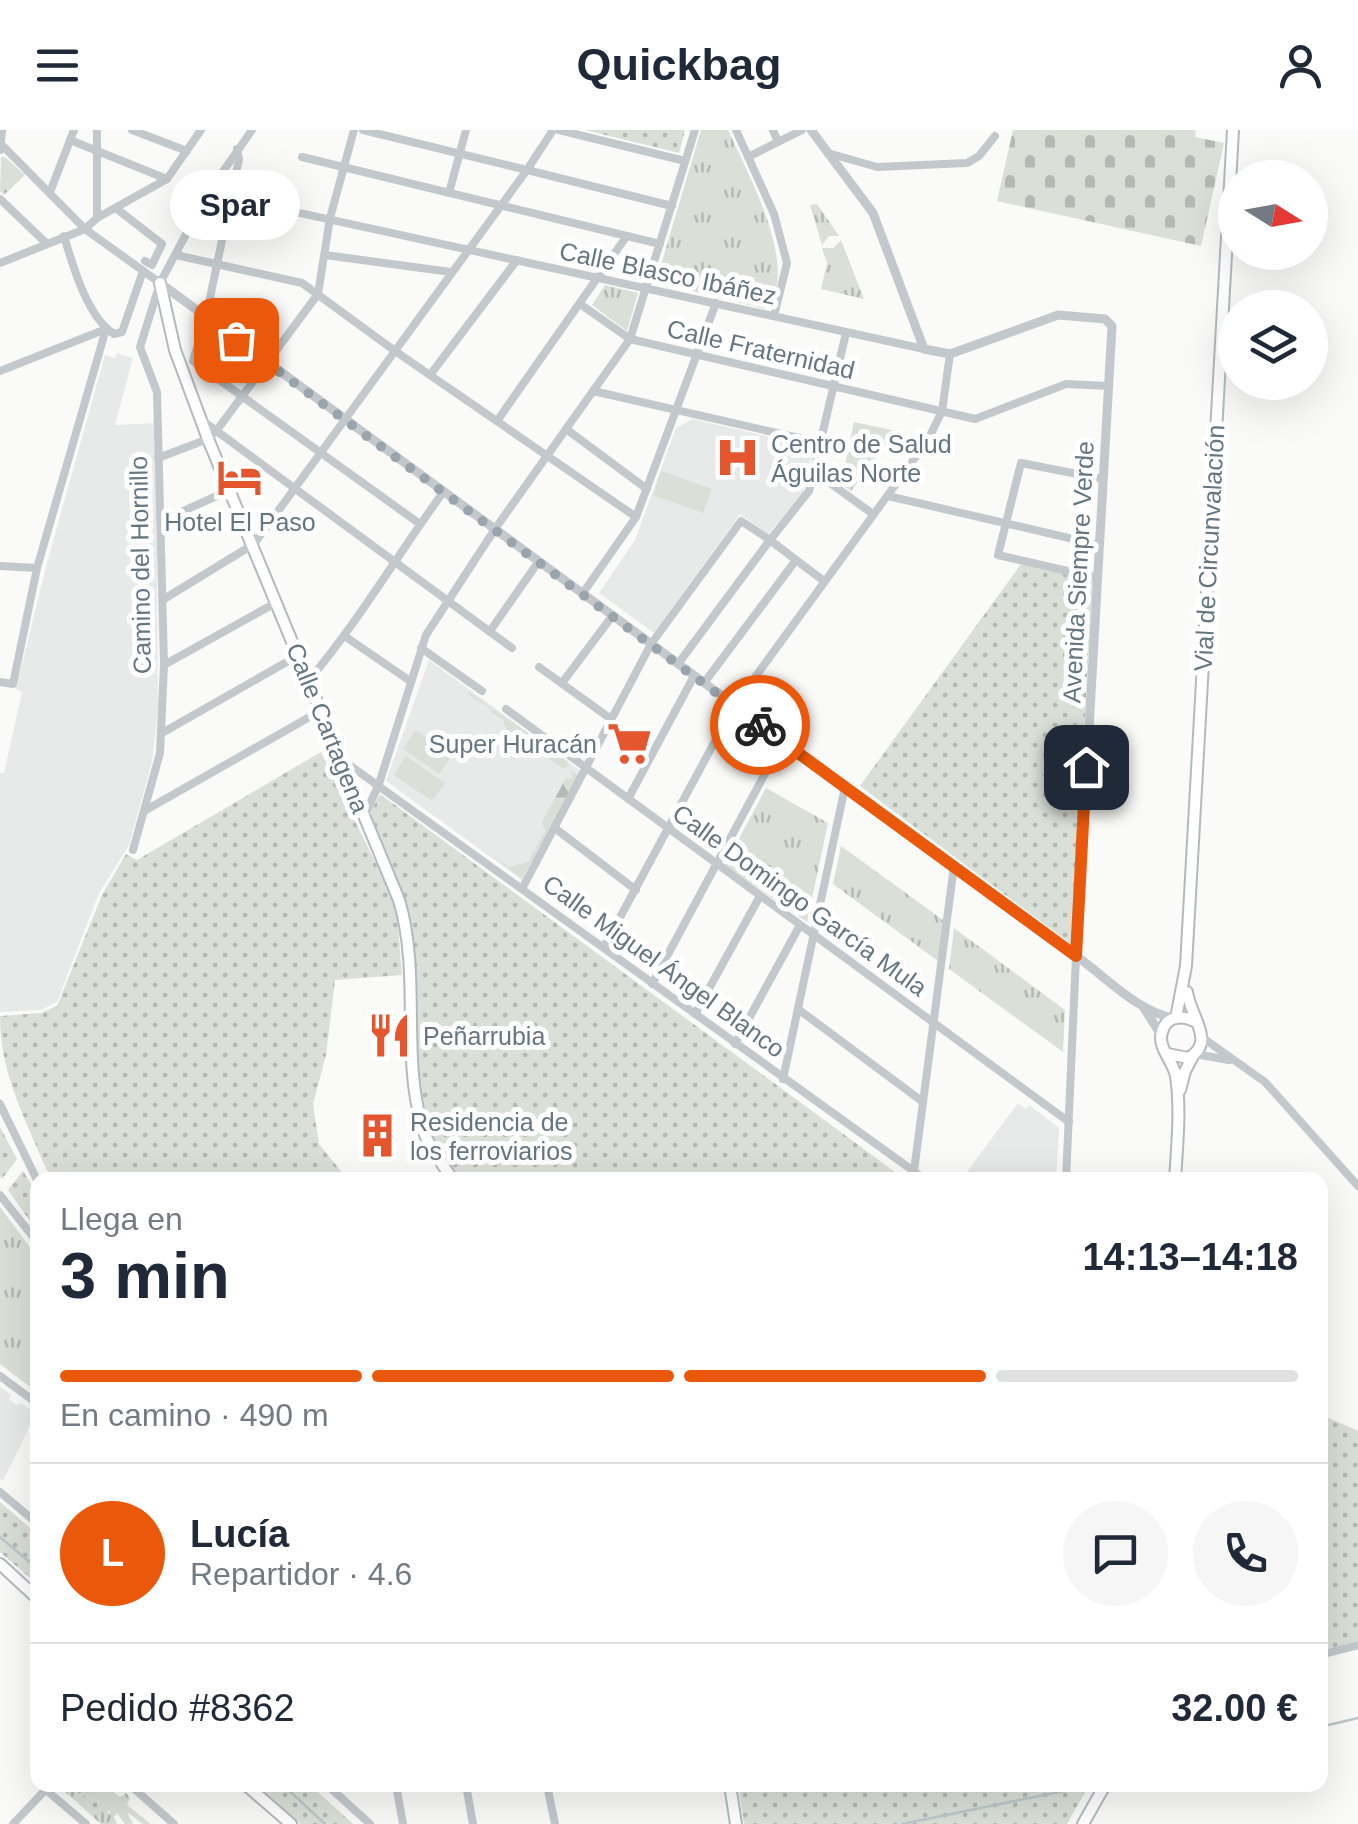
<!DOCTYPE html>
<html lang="es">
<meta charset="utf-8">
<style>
:root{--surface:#fff;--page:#f6f6f7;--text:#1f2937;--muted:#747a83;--line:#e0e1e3;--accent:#ea580c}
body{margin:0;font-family:Helvetica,sans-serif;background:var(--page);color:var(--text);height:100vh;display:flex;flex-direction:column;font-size:38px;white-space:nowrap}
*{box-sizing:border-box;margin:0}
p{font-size:32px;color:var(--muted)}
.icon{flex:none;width:55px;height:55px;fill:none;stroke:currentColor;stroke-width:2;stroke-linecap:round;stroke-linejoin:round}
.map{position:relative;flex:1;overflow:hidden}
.panel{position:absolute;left:30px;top:1042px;width:1298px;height:620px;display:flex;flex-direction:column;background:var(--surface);border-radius:20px;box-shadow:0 10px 40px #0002}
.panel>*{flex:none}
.needle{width:65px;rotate:101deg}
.controls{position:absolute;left:1218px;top:30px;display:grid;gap:20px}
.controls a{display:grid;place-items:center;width:110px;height:110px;border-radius:50%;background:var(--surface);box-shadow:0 10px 40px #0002;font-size:50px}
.pin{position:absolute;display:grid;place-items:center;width:85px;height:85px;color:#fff;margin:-42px;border-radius:20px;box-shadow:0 5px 15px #0006}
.courier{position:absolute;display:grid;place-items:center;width:100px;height:100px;margin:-50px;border:8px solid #ea580c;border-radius:50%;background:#fff;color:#222;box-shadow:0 2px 12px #0007}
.bubble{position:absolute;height:70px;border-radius:35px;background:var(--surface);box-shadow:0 10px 40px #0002;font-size:32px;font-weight:700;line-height:70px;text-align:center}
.summary em{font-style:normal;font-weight:700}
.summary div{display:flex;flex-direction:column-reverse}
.summary{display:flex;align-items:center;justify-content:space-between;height:170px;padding:0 30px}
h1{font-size:65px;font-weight:700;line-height:75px}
.bar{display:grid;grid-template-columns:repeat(4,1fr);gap:15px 10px;align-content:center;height:120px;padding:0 30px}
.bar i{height:12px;border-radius:8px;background:var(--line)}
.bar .on{background:var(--accent)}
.bar p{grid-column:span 4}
.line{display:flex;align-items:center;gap:25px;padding:0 30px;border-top:2px solid var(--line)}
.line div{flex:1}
.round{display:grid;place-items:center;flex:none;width:105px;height:105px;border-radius:52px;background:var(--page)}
header{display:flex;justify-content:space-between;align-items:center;height:130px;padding:0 30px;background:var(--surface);font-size:45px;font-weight:700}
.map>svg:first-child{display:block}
</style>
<header><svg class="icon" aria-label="menu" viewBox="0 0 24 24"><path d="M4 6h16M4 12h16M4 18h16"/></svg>Quickbag<svg class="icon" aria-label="person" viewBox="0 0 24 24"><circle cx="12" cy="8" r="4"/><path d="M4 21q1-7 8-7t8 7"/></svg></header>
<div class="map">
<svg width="1358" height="1694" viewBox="0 0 1358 1694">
<defs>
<pattern id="grass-dots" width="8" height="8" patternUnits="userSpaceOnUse" patternTransform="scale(2.5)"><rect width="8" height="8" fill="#dadfd7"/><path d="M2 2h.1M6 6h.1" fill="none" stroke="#b4b9b4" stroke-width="1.8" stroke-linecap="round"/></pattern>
<pattern id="forest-firs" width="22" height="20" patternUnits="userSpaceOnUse" patternTransform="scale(2.5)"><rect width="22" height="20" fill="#dadfd7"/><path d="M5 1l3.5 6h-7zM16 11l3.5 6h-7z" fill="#b4b9b4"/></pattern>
<pattern id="cemetery-stones" width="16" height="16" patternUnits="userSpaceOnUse" patternTransform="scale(2.5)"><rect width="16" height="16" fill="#dadfd7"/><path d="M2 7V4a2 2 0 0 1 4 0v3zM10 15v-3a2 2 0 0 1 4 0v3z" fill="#b4b9b4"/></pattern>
<pattern id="park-tufts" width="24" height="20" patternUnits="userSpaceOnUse" patternTransform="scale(2.5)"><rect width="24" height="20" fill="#dadfd7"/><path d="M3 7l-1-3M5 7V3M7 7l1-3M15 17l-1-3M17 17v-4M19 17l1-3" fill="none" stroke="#b4b9b4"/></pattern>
</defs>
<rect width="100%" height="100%" fill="#fafaf8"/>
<g fill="#e8e9e9">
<path d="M117,223L133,228L115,295L156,293L158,580L152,632L129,715L99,763L57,872L41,880L0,882V643H4L22,562L16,559L46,437L105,225L115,228Z"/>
<path d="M692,289L814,317L803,363L768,404L740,384L654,503L599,463L635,410L676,298Z"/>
<path d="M429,530L581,641L522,750L386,651Z"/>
<path d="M1018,973L1026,979L1029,975L1059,998L1056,1050H961Z"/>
<path d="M0,1257L11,1265L9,1269L17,1276L20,1273L36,1283L3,1351L0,1349Z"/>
</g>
<g fill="url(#grass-dots)">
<path d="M585,0H685L679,23Z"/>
<path d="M1021,434L1093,451L1071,814L860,656Z"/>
<path d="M321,622L390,762L397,783L402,845L335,850L326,925L313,974L319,1014L348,1050H54L46,1039C24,985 0,944 0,886L41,883L57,876L102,765L126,724L137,730Z"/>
<path d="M380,664L906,1050H458L434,1011L425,990L420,963L411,798L405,771L373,691L371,681Z"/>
<path d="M0,997L17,1029L2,1049L0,1046Z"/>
<path d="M23,1041L37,1064V1101L8,1060Z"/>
<path d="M1320,1284L1358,1301V1511L1320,1521Z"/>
<path d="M0,1372L37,1404V1454L0,1422Z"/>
<path d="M256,1655H310L353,1694H300Z"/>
<path d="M738,1655H1089L1067,1694H744Z"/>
<path d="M75,1662L111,1677L113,1680L92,1686L72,1668Z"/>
</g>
<g fill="url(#forest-firs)">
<path d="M468,561L567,631L569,635L564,639L507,601L503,590L491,582L492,579L469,565Z"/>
<path d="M570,641L578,645L522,749L492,726L509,737L528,732L546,700L543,697V690L566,648L574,649Z"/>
</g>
<path fill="url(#cemetery-stones)" d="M1013,0H1196L1195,7L1224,13L1201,116L997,71Z"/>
<g fill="url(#park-tufts)">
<path d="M701,0H728C746,40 803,142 765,179L656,152Z"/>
<path d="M1,27H5L25,45L4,65L0,61Z"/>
<path d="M817,74L839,106H829L822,115L810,75Z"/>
<path d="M841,110L864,169L821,159L827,133L822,118H833Z"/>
<path d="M605,155L638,163L627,201L592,175Z"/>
<path d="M854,292L896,301L851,361L841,354Z"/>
<path d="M766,658L828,693L807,792L725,735Z"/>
<path d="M841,716L943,790L938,831L833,754Z"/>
<path d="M954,798L1065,880L1063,922L949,839Z"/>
<path d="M0,1077L37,1127V1262L0,1234Z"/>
<path d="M66,1655H104L120,1667L126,1663L130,1668L127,1675L151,1694H143L127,1682L133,1694H125L117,1683L114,1687L117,1694H101L92,1686L101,1681L110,1683L111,1677L76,1662L72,1668L66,1663Z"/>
</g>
<g fill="#dadfd7">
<path d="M661,341L712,359L703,383L653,365Z"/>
<path d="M416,600L452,625L439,644L403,619Z"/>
<path d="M406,626L445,653L432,671L394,645Z"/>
</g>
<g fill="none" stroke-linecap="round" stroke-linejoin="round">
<g stroke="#bbc7cb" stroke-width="2.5">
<path d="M0,1407L38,1439"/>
<path d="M1320,1597L1358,1588"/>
<path d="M283,1655L325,1694"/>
<path d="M902,1694L1069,1660"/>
</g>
<defs>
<g id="secondary">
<path d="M160,153L175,220L208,309L399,770C421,843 401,923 422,996C427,1015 442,1033 453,1050"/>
<path d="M1176,888L1186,836L1233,0"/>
<path d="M1168,924L1188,928C1217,913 1190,886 1187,862"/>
<path d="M1180,960L1185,941L1193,926"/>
<path d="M1175,1050C1177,1016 1181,980 1176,946C1173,931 1157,917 1162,902C1166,886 1182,885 1194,891"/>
<path d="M0,1434L38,1469"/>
<path d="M246,1655L291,1694"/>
<path d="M730,1655L736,1694"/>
<path d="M1083,1694L1105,1655"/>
</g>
</defs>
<use href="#secondary" stroke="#b3babf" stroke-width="14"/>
<g stroke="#c3c8cc" stroke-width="8">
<path d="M132,0L187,21"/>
<path d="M363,0L527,40L553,0"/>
<path d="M559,0L685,31"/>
<path d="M736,0L774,84L787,133L774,186"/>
<path d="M70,10L167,49"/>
<path d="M778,12L802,0"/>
<path d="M2,15L85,99L160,153"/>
<path d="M0,20L2,0"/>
<path d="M828,23L877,37L967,33L979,26L995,6"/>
<path d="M302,27L660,114"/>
<path d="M748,27L778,12L773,0"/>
<path d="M50,62L74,0"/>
<path d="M208,63L924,219"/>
<path d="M449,63L466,0"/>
<path d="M0,69L45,112"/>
<path d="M117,79L162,114L152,135L145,131"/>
<path d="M97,88V0"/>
<path d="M64,106C73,136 87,187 114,204L122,202L143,141"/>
<path d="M325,125L451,142"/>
<path d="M0,133L85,99L97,88L167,49L201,0"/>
<path d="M580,174L630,209L975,289L1066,254L1109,256"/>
<path d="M193,231L420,394"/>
<path d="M193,231L206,187L239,29L237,19"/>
<path d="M0,241L106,199"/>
<path d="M430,245L517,130"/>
<path d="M593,261L821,313"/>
<path d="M203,291L512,518"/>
<path d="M497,291L626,107"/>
<path d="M566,299L647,359"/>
<path d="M158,328L208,309L217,300L318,164L330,88L354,0"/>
<path d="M816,343L873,384"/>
<path d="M888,366L1099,415"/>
<path d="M636,387L395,221L527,40L672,76"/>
<path d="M161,391L230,360"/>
<path d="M796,430L824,451"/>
<path d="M0,436L37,438"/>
<path d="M1098,448L998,425L1021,333L1103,349"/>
<path d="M583,463L636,387L716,173"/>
<path d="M164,469L254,414L395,221L302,153L176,125"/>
<path d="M490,501L539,431"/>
<path d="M346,507L410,551"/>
<path d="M421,518L482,561"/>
<path d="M678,534L770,410L796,430L704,553"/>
<path d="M164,535L277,472"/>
<path d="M539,537L611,589"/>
<path d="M309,550C359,491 398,424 444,361"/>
<path d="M0,552L13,554L37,438L106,199"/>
<path d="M562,553L613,485"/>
<path d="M506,579L1069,992"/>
<path d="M162,603L299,525"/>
<path d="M341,629L926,1050"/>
<path d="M628,669L694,546"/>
<path d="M146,680L320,581"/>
<path d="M364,687L379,654L426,505L495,399L630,209L695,0"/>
<path d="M556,699L636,760"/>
<path d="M133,720L160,623L164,535L157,262L140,217L160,153L208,63L252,0"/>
<path d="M523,757L651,514L741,391L770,410L809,361L846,203"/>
<path d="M604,817L734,576L928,310L942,281L950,224"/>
<path d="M652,854L782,612"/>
<path d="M798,879L923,972"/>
<path d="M695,884L760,766"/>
<path d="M1203,908L1265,952L1358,1056"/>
<path d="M735,914L800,795"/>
<path d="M1195,924L1229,930"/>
<path d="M783,949L845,657"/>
<path d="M0,974L38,1052"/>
<path d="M914,1041L954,736"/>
<path d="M1066,1050L1076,826"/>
<path d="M0,1065L38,1113"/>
<path d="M0,1246L38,1274"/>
<path d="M0,1362L38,1394"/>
<path d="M1320,1525L1358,1515"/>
<path d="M130,1655L174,1694"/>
<path d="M327,1655L370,1694"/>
<path d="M396,1655L403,1694"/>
<path d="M466,1655L473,1694"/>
<path d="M547,1655L555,1694"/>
<path d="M45,1659L86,1694"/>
<path d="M13,1694L50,1655"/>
</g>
<g stroke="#c3c8cc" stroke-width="9">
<path d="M811,0L873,83L924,219L950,224L1058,185L1105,189L1112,196L1076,826"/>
<path d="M160,153L1076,826C1105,846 1139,883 1174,888"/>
<path d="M1144,878L1161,905"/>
</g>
<use href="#secondary" stroke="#fff" stroke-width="10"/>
</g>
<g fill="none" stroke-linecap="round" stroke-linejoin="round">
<path stroke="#99a4ac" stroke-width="10" stroke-dasharray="0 18" d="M236,210L760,595"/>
<path stroke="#ea580c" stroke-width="12" d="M760,595L1076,826L1086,637"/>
</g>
<defs>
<symbol id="hospital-bare" viewBox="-9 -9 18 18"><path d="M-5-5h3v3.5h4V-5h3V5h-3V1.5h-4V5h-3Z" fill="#e4572e" stroke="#fff" stroke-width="2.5" paint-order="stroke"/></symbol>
<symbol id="hotel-bare" viewBox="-9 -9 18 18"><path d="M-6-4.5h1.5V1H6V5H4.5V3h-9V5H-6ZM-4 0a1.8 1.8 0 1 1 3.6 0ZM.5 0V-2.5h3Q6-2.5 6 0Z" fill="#e4572e" stroke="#fff" stroke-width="2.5" paint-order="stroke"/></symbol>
<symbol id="supermarket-bare" viewBox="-9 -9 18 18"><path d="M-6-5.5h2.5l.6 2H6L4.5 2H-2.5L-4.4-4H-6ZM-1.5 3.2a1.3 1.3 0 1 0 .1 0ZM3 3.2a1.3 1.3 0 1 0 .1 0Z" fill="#e4572e" stroke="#fff" stroke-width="2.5" paint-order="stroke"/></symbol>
<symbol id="restaurant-bare" viewBox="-9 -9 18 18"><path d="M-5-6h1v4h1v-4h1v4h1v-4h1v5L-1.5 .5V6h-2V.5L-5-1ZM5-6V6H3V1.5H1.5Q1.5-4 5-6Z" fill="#e4572e" stroke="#fff" stroke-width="2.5" paint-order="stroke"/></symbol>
<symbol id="building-bare" viewBox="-9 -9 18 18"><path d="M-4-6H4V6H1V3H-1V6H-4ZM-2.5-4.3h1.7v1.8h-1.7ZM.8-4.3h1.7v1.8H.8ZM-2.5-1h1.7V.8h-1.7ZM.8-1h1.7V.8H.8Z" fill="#e4572e" stroke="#fff" stroke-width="2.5" paint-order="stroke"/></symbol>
</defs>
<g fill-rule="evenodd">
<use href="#hospital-bare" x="706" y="296" width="63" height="63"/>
<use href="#hotel-bare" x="208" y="316" width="63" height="63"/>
<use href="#supermarket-bare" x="598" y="582" width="63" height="63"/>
<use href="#restaurant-bare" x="358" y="874" width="63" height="63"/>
<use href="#building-bare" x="346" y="974" width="63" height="63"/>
</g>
<g text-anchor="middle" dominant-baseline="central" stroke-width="10" stroke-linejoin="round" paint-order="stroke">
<g font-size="25" fill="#657683" stroke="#fff">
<text transform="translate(668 143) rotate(12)">Calle Blasco Ibáñez</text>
<text transform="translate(761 219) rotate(13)">Calle Fraternidad</text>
<text transform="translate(1209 418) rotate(-87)">Vial de Circunvalación</text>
<text transform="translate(140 435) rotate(-91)">Camino del Hornillo</text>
<text transform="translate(1078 442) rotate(-87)">Avenida Siempre Verde</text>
<text transform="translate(328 598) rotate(68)">Calle Cartagena</text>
<text transform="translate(800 770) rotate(36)">Calle Domingo García Mula</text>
<text transform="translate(664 836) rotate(36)">Calle Miguel Ángel Blanco</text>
</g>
<g font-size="25" fill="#657683" stroke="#fff" text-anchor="start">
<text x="771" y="314">Centro de Salud<tspan x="771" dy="29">Águilas Norte</tspan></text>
<text x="240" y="392" text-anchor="middle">Hotel El Paso</text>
<text x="597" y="614" text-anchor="end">Super Huracán</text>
<text x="423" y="906">Peñarrubia</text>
<text x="410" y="992">Residencia de<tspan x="410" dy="29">los ferroviarios</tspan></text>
</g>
</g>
</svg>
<div class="controls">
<a><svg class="needle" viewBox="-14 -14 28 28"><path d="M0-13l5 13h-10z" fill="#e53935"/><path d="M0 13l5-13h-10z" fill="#747a83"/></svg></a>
<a><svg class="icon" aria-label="layers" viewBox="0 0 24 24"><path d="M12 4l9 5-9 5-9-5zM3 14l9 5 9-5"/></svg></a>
</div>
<div class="pin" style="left:236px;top:210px;background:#ea580c"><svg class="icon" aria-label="bag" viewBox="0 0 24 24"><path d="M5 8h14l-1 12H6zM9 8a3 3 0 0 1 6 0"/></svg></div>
<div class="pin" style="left:1086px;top:637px;background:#1f2937"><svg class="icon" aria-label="home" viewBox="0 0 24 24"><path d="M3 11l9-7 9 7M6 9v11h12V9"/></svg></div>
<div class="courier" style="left:760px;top:595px"><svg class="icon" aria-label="bike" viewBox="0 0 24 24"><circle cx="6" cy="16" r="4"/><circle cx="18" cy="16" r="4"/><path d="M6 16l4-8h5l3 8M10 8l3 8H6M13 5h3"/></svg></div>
<div class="bubble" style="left:170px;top:40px;width:130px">Spar</div>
<section class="panel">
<div class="summary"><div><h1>3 min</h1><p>Llega en</p></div><em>14:13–14:18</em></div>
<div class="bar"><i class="on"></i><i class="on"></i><i class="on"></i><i></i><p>En camino · 490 m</p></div>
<div class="line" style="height:180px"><b class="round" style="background:var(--accent);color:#fff">L</b><div><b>Lucía</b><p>Repartidor · 4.6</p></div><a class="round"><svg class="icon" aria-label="chat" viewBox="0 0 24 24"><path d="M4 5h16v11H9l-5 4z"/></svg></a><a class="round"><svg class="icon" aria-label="phone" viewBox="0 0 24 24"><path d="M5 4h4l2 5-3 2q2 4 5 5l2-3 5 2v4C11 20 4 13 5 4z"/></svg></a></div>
<div class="line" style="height:130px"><div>Pedido #8362</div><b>32.00 €</b></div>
</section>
</div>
